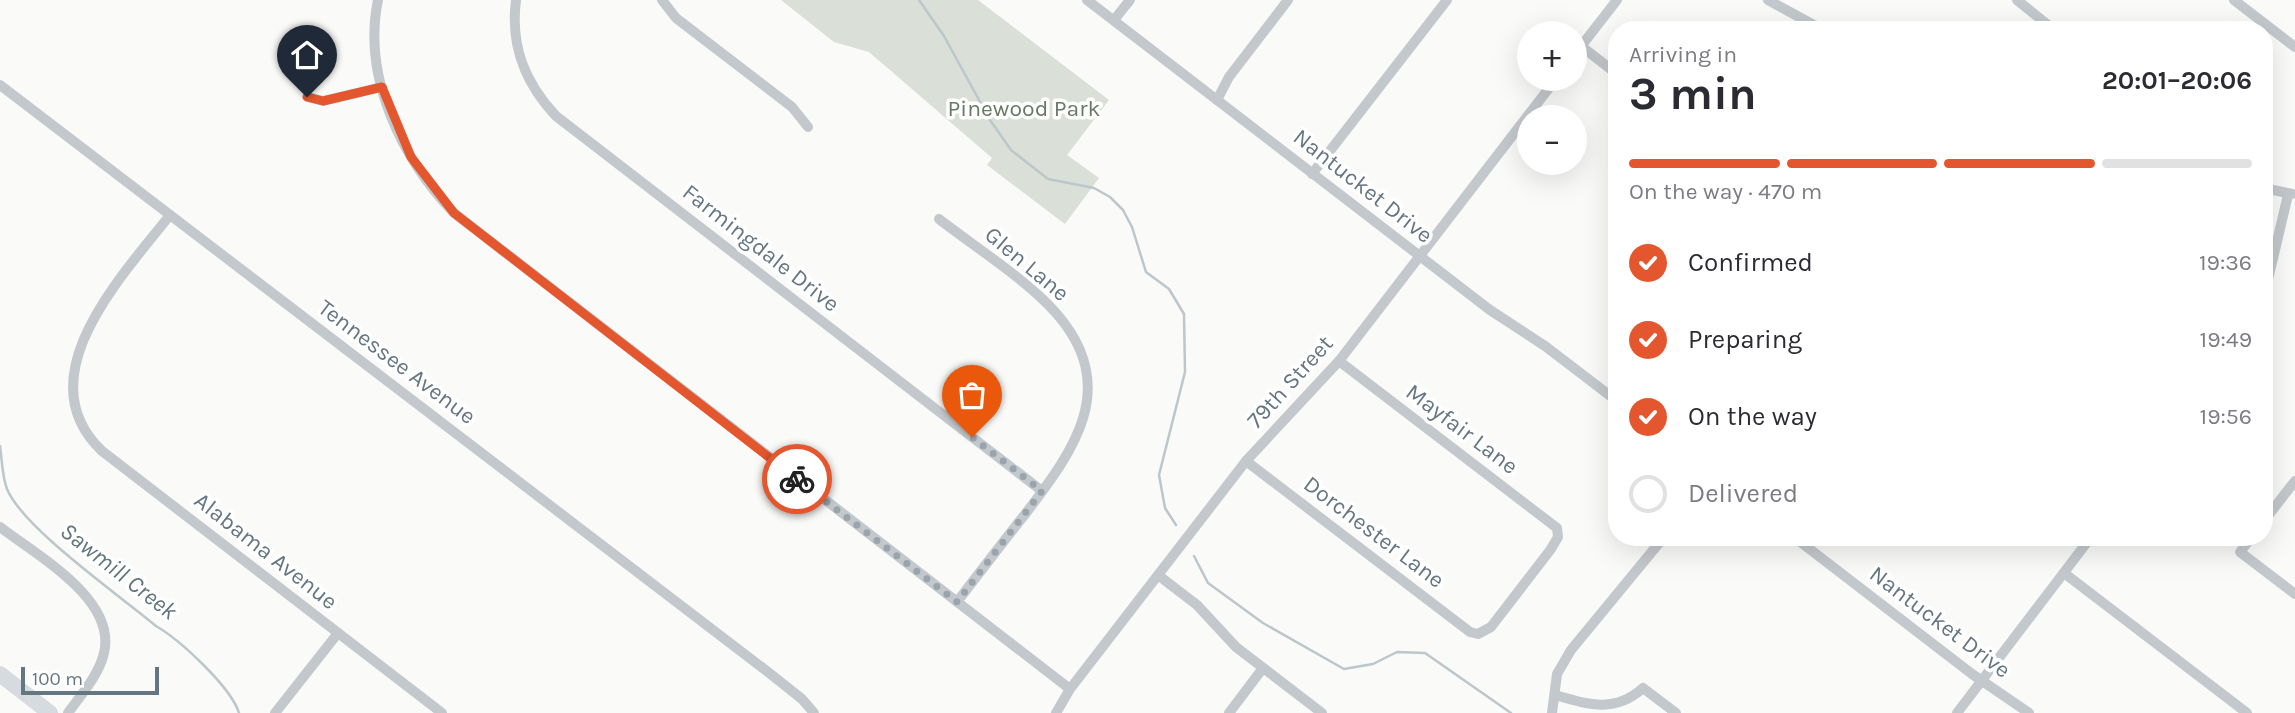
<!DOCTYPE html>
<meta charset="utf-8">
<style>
:root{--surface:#fff;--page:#f7f7f7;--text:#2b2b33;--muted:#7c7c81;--line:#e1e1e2;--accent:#e4572e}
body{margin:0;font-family:Karla,sans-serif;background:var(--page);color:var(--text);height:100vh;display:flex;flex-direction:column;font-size:26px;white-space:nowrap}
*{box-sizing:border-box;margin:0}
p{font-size:23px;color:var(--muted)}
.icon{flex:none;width:38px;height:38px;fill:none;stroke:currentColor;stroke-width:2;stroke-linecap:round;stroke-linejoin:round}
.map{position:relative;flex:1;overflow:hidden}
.drawer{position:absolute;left:1608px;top:21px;width:665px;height:525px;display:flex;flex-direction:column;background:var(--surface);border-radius:28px;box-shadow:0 7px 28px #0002}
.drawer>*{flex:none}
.fabs{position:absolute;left:1517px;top:21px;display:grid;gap:14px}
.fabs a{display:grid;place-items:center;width:70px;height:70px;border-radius:50%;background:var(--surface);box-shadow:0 7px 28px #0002;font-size:35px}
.scale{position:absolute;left:21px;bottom:18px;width:138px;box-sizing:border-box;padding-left:7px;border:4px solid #657683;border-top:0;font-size:19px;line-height:24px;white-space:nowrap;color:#657683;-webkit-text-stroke:5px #fff;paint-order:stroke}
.pin{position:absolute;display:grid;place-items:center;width:60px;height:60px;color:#fff;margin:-72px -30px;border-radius:50% 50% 50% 0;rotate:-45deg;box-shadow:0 0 7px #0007}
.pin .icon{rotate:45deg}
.courier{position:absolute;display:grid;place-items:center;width:70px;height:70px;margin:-35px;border:5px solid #e4572e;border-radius:50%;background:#fff;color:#222;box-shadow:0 2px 9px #0007}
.summary em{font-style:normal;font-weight:700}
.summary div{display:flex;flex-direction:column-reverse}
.summary{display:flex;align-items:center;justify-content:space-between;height:119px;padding:0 21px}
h1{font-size:46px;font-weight:700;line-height:52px}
.bar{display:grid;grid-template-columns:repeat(4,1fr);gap:10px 7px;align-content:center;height:84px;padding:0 21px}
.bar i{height:9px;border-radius:5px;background:var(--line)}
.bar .current{background:var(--accent)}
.bar p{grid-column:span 4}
ol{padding:0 21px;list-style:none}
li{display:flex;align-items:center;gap:21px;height:77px}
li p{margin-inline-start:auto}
li .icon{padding:7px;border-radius:50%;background:var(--accent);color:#fff;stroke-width:4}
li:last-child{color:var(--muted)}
li i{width:38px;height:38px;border:4px solid var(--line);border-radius:50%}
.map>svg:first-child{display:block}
</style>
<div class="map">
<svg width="2295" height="713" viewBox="0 0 2295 713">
<rect width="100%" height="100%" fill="#fafaf8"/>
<path fill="#dadfd7" d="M781,0H978L1109,100L1067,155L1099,178L1065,224L987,165L992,158L869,52L834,42Z"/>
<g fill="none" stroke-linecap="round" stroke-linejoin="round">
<g stroke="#bbc7cb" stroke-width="2.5">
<path d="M919,0L944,36L990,120L1011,150L1048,179L1094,188L1110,197L1123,210L1132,227L1146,272L1169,289L1184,314L1185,372L1159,475L1165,508L1176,525"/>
<path d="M0,446C2,459 2,476 7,489C23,528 119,595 156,626C180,640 231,687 239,713"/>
<path d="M1194,556L1208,583L1263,623L1344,669L1373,664L1397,652L1425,653L1511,713"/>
</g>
<g stroke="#c3c8cc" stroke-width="10">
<path d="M378,0C362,77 402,159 454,213L1070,689"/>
<path d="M516,0C510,46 525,83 556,116L1042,491"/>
<path d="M662,0L676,18L792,107L808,127"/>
<path d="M1087,0L1490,310L1545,346L1617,401"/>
<path d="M1768,0L1823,30"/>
<path d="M2017,0L2054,30"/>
<path d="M2234,0L2295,47"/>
<path d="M1114,20L1130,0"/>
<path d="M1581,46L1617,74"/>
<path d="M1575,54L1617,0"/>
<path d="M0,85L768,672L802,699L814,713"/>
<path d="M308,97L323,101L382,87"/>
<path d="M1217,100L1229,77L1288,0"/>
<path d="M1312,174L1447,0"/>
<path d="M2264,188L2292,194"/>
<path d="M170,215C123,275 24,377 102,451L442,713"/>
<path d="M939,219C975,247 1027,280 1056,313C1121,387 1074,450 1026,513C1003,542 980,572 957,602"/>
<path d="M2264,296L2288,195"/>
<path d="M1246,461L1470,632L1478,634L1491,627L1551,549L1558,537L1557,528L1339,361"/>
<path d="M2264,521L2295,481"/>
<path d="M0,527C36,555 117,599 104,653C99,675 81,695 68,713"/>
<path d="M1794,537L1972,674L2029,713"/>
<path d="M2252,537L2240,552L2295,594"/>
<path d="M2064,573L2247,713"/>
<path d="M1158,575L1197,605L1236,647L1322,713"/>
<path d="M1555,695C1590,705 1615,713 1643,688L1676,713"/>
<path d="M275,713L338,633"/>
<path d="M1056,713L1070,689L1246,461L1339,361L1556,79"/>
<path d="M1229,713L1263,668"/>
<path d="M1552,713L1557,674L1571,650L1664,537"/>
<path d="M1957,713L2091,537"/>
</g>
<path stroke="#d6dbdf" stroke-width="16" d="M0,674L50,713"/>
</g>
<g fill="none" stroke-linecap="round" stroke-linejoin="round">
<path stroke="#99a4ac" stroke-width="7" stroke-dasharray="0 12.6" d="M797,479L957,602L1042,491L972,437"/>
<path stroke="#e4572e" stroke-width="9" d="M307,97L323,101L382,87L411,157L454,213L797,479"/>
</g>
<g text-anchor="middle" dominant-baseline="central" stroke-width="7" stroke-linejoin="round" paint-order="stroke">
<g font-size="23" fill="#687a64" stroke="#fff">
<text x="1024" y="108">Pinewood Park</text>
</g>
<g font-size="23" fill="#657683" stroke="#fff">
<text transform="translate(1363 186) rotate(38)">Nantucket Drive</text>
<text transform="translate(761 248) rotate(38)">Farmingdale Drive</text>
<text transform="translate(1027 264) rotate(40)">Glen Lane</text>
<text transform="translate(397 362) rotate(37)">Tennessee Avenue</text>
<text transform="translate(1290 382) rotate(-48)">79th Street</text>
<text transform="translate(1462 429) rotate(37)">Mayfair Lane</text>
<text transform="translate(1374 532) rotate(37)">Dorchester Lane</text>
<text transform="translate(266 551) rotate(38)">Alabama Avenue</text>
<text transform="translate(1940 622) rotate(37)">Nantucket Drive</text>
</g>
<g font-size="24" font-style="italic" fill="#60757c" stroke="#fff">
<text transform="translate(119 571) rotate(38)">Sawmill Creek</text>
</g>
</g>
</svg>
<div class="fabs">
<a>+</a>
<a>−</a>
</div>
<div class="scale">100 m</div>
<div class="pin" style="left:972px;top:437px;background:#ea580c"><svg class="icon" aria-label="bag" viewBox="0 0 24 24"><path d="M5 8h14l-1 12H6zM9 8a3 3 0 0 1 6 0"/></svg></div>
<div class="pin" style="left:307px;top:97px;background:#1f2937"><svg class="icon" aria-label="home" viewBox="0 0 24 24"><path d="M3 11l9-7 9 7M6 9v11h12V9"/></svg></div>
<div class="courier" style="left:797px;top:479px"><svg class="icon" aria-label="bike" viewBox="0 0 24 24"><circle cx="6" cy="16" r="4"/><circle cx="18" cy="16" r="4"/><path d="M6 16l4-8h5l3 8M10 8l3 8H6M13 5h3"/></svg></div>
<section class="drawer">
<div class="summary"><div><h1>3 min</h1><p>Arriving in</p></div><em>20:01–20:06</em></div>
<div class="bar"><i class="current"></i><i class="current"></i><i class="current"></i><i></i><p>On the way · 470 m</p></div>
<ol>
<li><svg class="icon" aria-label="check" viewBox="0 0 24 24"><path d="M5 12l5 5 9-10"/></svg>Confirmed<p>19:36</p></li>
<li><svg class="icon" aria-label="check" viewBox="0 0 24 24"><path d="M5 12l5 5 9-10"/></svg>Preparing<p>19:49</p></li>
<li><svg class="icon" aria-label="check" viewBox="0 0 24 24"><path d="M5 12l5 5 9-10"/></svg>On the way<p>19:56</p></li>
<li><i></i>Delivered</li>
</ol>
</section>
</div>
